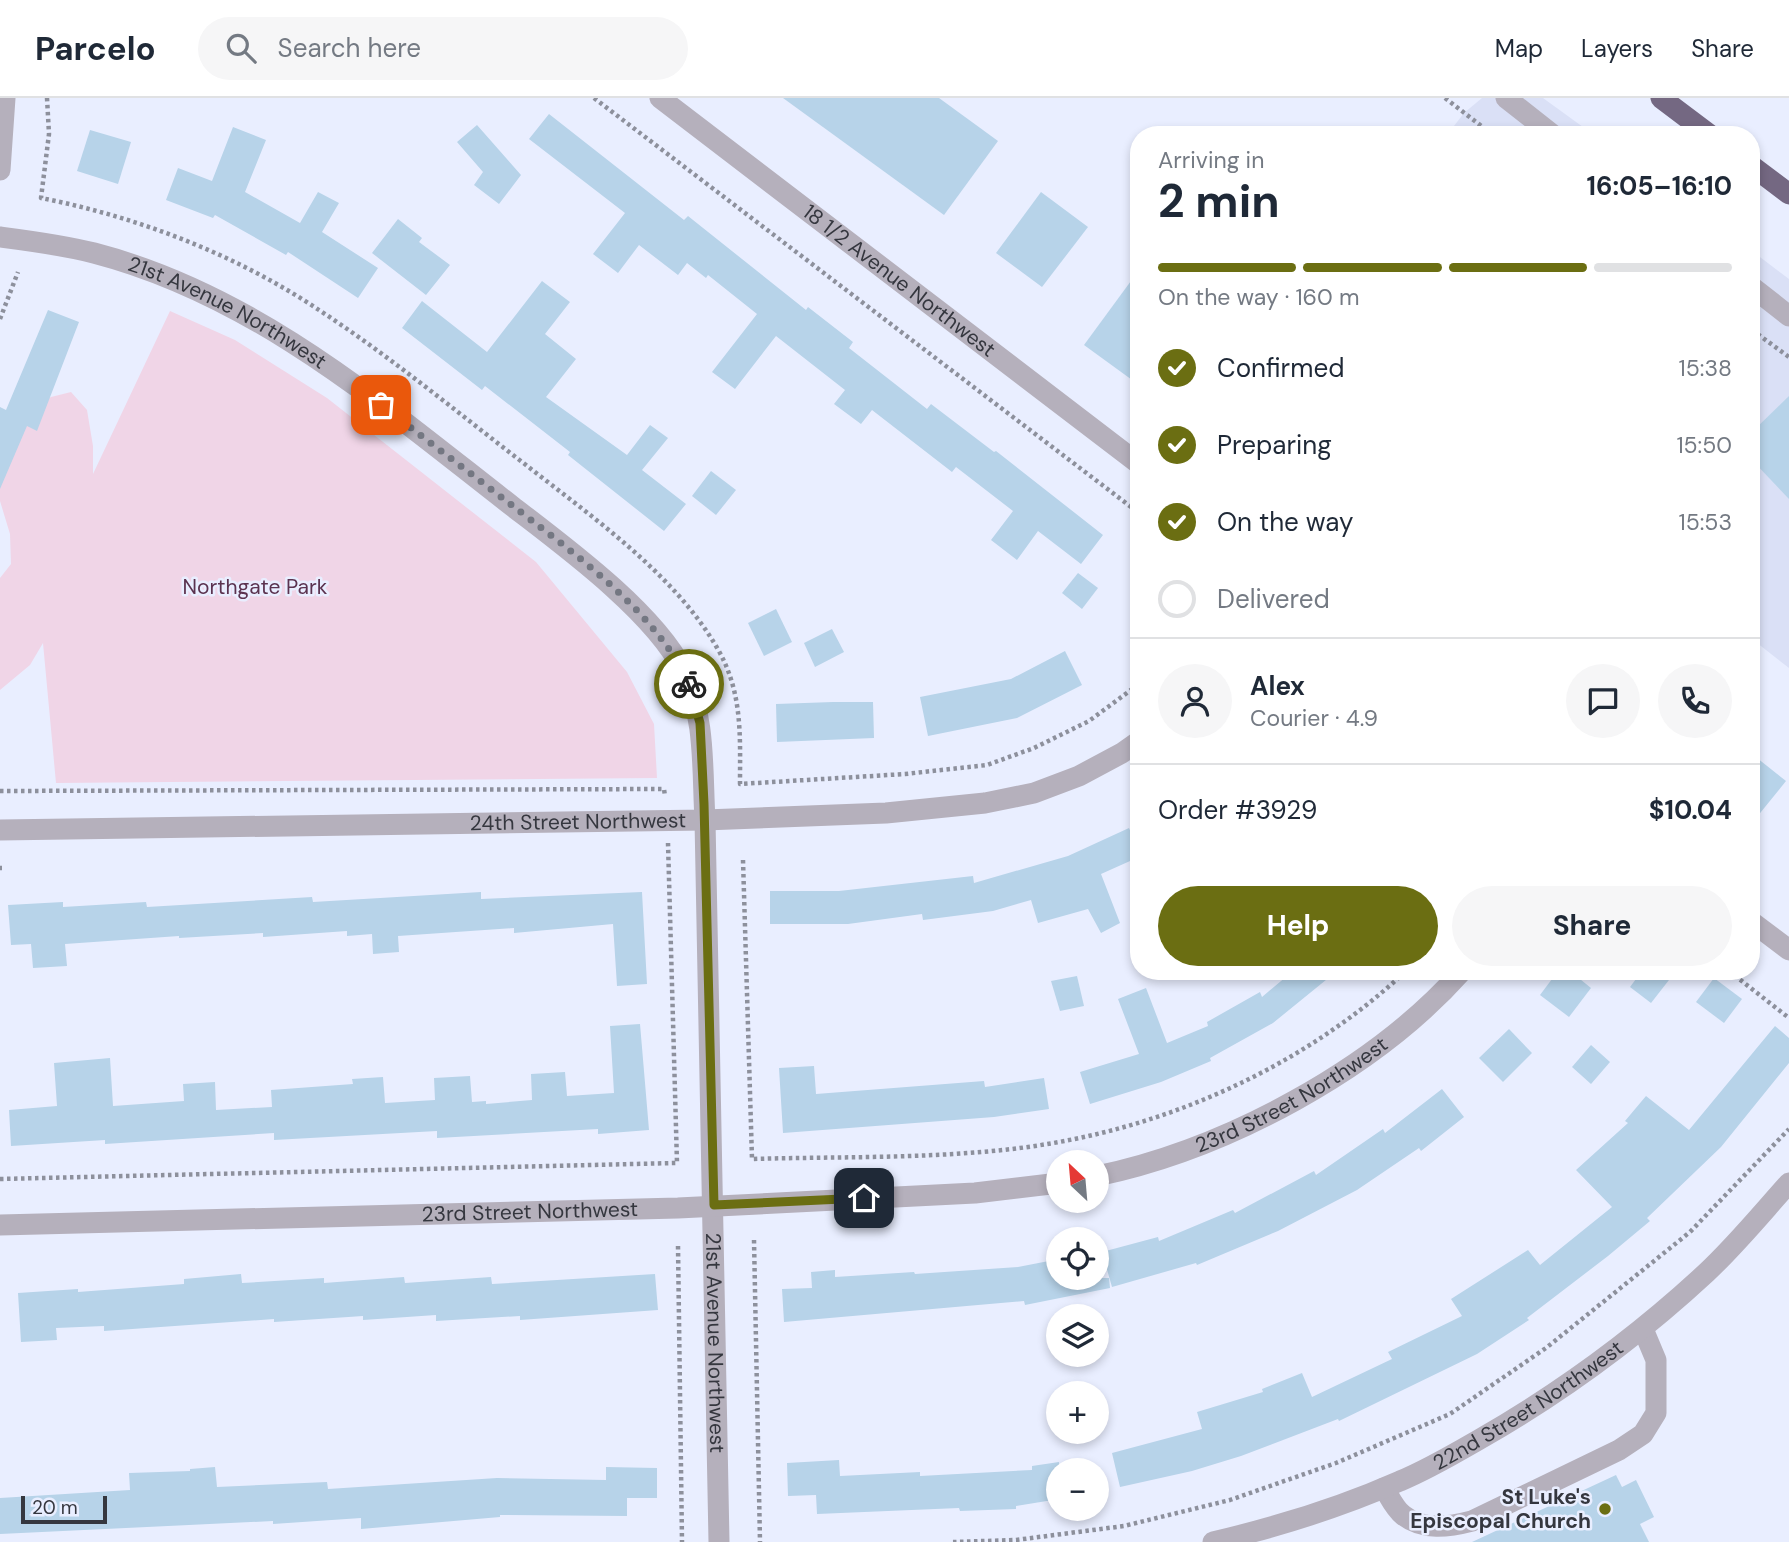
<!DOCTYPE html>
<meta charset="utf-8">
<style>
:root{--surface:#fff;--page:#f6f6f7;--text:#1f2937;--muted:#747a83;--line:#e0e1e3;--accent:#6b6e12}
body{margin:0;font-family:"DM Sans",sans-serif;background:var(--page);color:var(--text);height:100vh;display:flex;flex-direction:column;font-size:26px;white-space:nowrap}
*{box-sizing:border-box;margin:0}
p{font-size:23px;color:var(--muted)}
.icon{flex:none;width:38px;height:38px;fill:none;stroke:currentColor;stroke-width:2;stroke-linecap:round;stroke-linejoin:round}
.map{position:relative;flex:1;overflow:hidden}
.sheet{position:absolute;left:1130px;top:28px;width:630px;height:854px;display:flex;flex-direction:column;background:var(--surface);border-radius:28px;box-shadow:0 4px 10px #0003}
.sheet>*{flex:none}
.needle{width:46px;rotate:334deg}
.fabs{position:absolute;left:1046px;top:1052px;display:grid;gap:14px}
.fabs a{display:grid;place-items:center;width:63px;height:63px;border-radius:50%;background:var(--surface);box-shadow:0 4px 10px #0003;font-size:35px}
.scale{position:absolute;left:21px;bottom:18px;width:86px;box-sizing:border-box;padding-left:7px;border:4px solid #35373f;border-top:0;font-size:19px;line-height:24px;white-space:nowrap;color:#35373f;-webkit-text-stroke:5px #e9eeff;paint-order:stroke}
.pin{position:absolute;display:grid;place-items:center;width:60px;height:60px;color:#fff;margin:-30px;border-radius:14px;box-shadow:0 4px 10px #0006}
.courier{position:absolute;display:grid;place-items:center;width:70px;height:70px;margin:-35px;border:5px solid #6b6e12;border-radius:50%;background:#fff;color:#222;box-shadow:0 2px 9px #0007}
.overview em{font-style:normal;font-weight:700}
.overview div{display:flex;flex-direction:column-reverse}
.overview{display:flex;align-items:center;justify-content:space-between;height:119px;padding:0 28px}
h1{font-size:46px;font-weight:700;line-height:52px}
.bar{display:grid;grid-template-columns:repeat(4,1fr);gap:10px 7px;align-content:center;height:84px;padding:0 28px}
.bar i{height:9px;border-radius:5px;background:var(--line)}
.bar .current{background:var(--accent)}
.bar p{grid-column:span 4}
.line{display:flex;align-items:center;gap:18px;padding:0 28px;border-top:2px solid var(--line)}
.line div{flex:1}
.round{display:grid;place-items:center;flex:none;width:74px;height:74px;border-radius:37px;background:var(--page)}
ol{padding:0 28px;list-style:none}
li{display:flex;align-items:center;gap:21px;height:77px}
li p{margin-inline-start:auto}
li .icon{padding:7px;border-radius:50%;background:var(--accent);color:#fff;stroke-width:4}
li:last-child{color:var(--muted)}
li i{width:38px;height:38px;border:4px solid var(--line);border-radius:50%}
.cta{display:flex;gap:14px;margin-top:auto;padding:14px 28px}
.cta a{flex:1;height:80px;border-radius:42px;background:var(--accent);color:#fff;font-size:28px;font-weight:700;line-height:80px;text-align:center}
.cta a+a{background:var(--page);color:var(--text)}
header{display:flex;align-items:center;gap:42px;box-sizing:border-box;height:98px;padding:0 35px;background:var(--surface);border-bottom:2px solid var(--line)}
header strong{font-size:33px}
nav{display:flex;gap:38px;margin-inline-start:auto;font-size:24px}
.search{width:490px;height:63px;background:var(--page);display:flex;align-items:center;gap:18px;box-sizing:border-box;padding:0 24px;border-radius:38px;color:var(--muted);font-size:26px}
.map>svg:first-child{display:block}
</style>
<header>
<strong>Parcelo</strong>
<div class="search"><svg class="icon" aria-label="search" viewBox="0 0 24 24"><circle cx="10" cy="10" r="6"/><path d="M15 15l6 6"/></svg>Search here</div>
<nav><a>Map</a><a>Layers</a><a>Share</a></nav>
</header>
<div class="map">
<svg width="1789" height="1444" viewBox="0 0 1789 1444">
<rect width="100%" height="100%" fill="#e9eeff"/>
<g fill="#dae0f6">
<path d="M1482,0H1543L1594,37H1447L1464,15Z"/>
<path d="M1752,153L1789,181V570L1752,541Z"/>
</g>
<path fill="#f0d5e7" d="M170,213L235,242L327,300L536,464L627,574L654,626L657,680L56,685L43,545L30,567L0,592V480L11,466L10,436L0,403V353L18,320L51,299L71,294L87,312L93,348V376Z"/>
<g fill="#b7d3e9">
<path d="M783,0H939L998,43L944,117Z"/>
<path d="M549,16L684,122L688,118L806,212L808,209L853,244L849,250L927,311L931,306L994,354L996,353L1103,437L1081,466L1038,433L1017,462L991,442L1013,413L956,369L952,374L872,312L861,326L834,306L845,292L776,238L735,291L712,274L757,216L708,177L706,180L687,165L678,177L639,147L618,175L593,156L625,115L529,41Z"/>
<path d="M477,27L521,77L499,106L474,87L483,74L457,44Z"/>
<path d="M233,29L266,42L245,94L300,125L318,94L339,105L322,134L378,170L358,200L288,154L286,157L215,117L213,120L166,102L178,70L212,83Z"/>
<path d="M90,32L131,44L118,86L77,73Z"/>
<path d="M1041,94L1088,129L1042,189L996,155Z"/>
<path d="M398,121L422,140L419,144L450,167L426,197L372,155Z"/>
<path d="M1139,172V287L1084,247Z"/>
<path d="M542,183L570,204L545,236L576,261L546,299L627,357L650,327L668,340L642,372L686,406L664,433L568,357L570,354L485,288L482,292L402,230L422,203L487,254Z"/>
<path d="M48,212L79,224L37,333L27,328L0,391V309L6,312Z"/>
<path d="M1789,298V401L1752,362V334Z"/>
<path d="M711,373L736,392L716,417L692,398Z"/>
<path d="M1078,475L1098,490L1082,511L1062,495Z"/>
<path d="M776,511L792,544L764,558L748,525Z"/>
<path d="M832,531L844,554L815,569L804,545Z"/>
<path d="M1065,553L1082,587L1017,620L928,638L920,599L1011,581Z"/>
<path d="M833,604H873L874,640L777,644L776,606Z"/>
<path d="M1752,656L1786,683L1752,725Z"/>
<path d="M1129,730L1139,752V759L1101,776L1120,825L1101,835L1088,811L1038,825L1031,802L993,813L923,822L922,816L848,826H770V793H839L973,778L974,785L1068,758Z"/>
<path d="M481,794V801L642,794L647,886L617,888L613,826L514,835V830L398,838L399,854L373,856L372,836L347,838V833L263,839V835L179,840V838L65,846L67,868L33,870L31,846L11,847L8,807L63,804V809L146,804L147,809L312,799L313,804Z"/>
<path d="M1293,873H1337L1273,925L1210,960L1211,963L1161,984L1090,1006L1080,974L1139,956L1118,901L1146,890L1167,945L1208,928L1207,924L1260,894L1262,899Z"/>
<path d="M1558,873H1570L1591,890L1569,919L1540,897Z"/>
<path d="M1642,873H1676L1651,905L1630,889Z"/>
<path d="M1077,878L1084,908L1060,913L1051,883Z"/>
<path d="M1714,880L1742,901L1724,925L1696,904Z"/>
<path d="M640,926L649,1032L598,1036V1031L437,1040V1033L274,1042V1035L105,1046V1042L11,1048L9,1012L57,1008L54,965L110,960L113,1008L184,1003L183,986L215,984L216,1012L272,1009L271,992L353,986L352,981L383,979L385,1005L435,1002L434,980L470,978L472,1004L486,1003V1006L532,1002L531,976L565,974L567,998L614,995L610,928Z"/>
<path d="M1775,928L1789,940V965L1721,1049L1647,1120L1650,1123L1608,1158L1527,1220L1529,1222L1477,1256L1339,1323L1338,1321L1241,1358L1192,1373L1120,1389L1112,1355L1202,1331L1197,1314L1263,1294L1262,1291L1302,1275L1312,1299L1392,1261L1388,1254L1462,1218L1451,1201L1528,1152L1540,1167L1612,1109L1576,1072L1628,1025L1625,1023L1646,998L1689,1032Z"/>
<path d="M1509,931L1532,955L1503,984L1479,960Z"/>
<path d="M1591,947L1610,964L1591,986L1572,969Z"/>
<path d="M814,968L816,996L984,983L985,989L1044,980L1049,1011L994,1019L783,1035L779,970Z"/>
<path d="M1442,991L1464,1019L1421,1053L1419,1050L1357,1092L1278,1133L1197,1167L1196,1165L1112,1189L1102,1154L1158,1139L1159,1143L1233,1112L1235,1115L1314,1073L1316,1077L1383,1031L1385,1035Z"/>
<path d="M1059,1161V1180H1109L1110,1190L1025,1207L1024,1203L784,1224L782,1191L812,1190L811,1174L835,1172V1179L914,1174L915,1176L1018,1169Z"/>
<path d="M241,1176L242,1185L324,1180V1185L404,1179L405,1185L491,1179L492,1186L655,1176L658,1212L520,1222V1218L436,1223V1217L363,1222V1218L274,1224V1221L104,1233V1228L56,1230L57,1242L21,1244L18,1195L78,1191V1194L184,1186V1181Z"/>
<path d="M839,1362L840,1378L920,1374V1378L1032,1372V1368L1059,1364V1401L1016,1408V1411L960,1413L959,1410L817,1416L816,1397L788,1398L787,1365Z"/>
<path d="M215,1369L217,1389L327,1384L328,1391L497,1380L606,1382V1369L657,1370V1400H627V1418L500,1417V1419L361,1431V1420L273,1426V1423L0,1436V1400L130,1392L129,1375L190,1373V1371Z"/>
<path d="M1616,1377L1622,1389L1636,1382L1654,1419L1640,1426L1649,1444H1472Z"/>
</g>
<g fill="none" stroke-linecap="round" stroke-linejoin="round">
<g stroke="#8d909c" stroke-width="4.5" stroke-dasharray="3.5 3.5" stroke-linecap="butt">
<path d="M47,0L49,36L41,100C138,119 237,157 319,212C391,259 458,315 526,367C592,419 673,475 716,548C743,593 740,637 740,686L905,676L987,667L1034,650L1089,623L1139,586"/>
<path d="M594,0L1139,415"/>
<path d="M1445,0L1493,37"/>
<path d="M0,221L18,174"/>
<path d="M1752,232L1789,259"/>
<path d="M0,693L664,691L665,698"/>
<path d="M743,762L752,1061C851,1058 961,1062 1059,1044C1186,1021 1311,962 1406,873"/>
<path d="M0,770H2"/>
<path d="M1729,873L1789,920"/>
<path d="M0,1081L677,1065L668,745"/>
<path d="M754,1142L760,1444"/>
<path d="M678,1148L682,1444"/>
<path d="M953,1444L1016,1442L1124,1428L1230,1402L1336,1365L1450,1316L1546,1250L1690,1134L1789,1031"/>
</g>
<g stroke="#b5b0bc" stroke-width="21">
<path id="s1" d="M660,0L1139,366"/>
<path d="M1506,0L1553,37"/>
<path d="M0,72L5,0"/>
<path id="s2" d="M0,139C31,143 63,147 94,155C256,197 383,308 512,408C564,448 654,514 683,572C706,619 702,672 705,722L719,1444"/>
<path d="M1752,189L1789,218"/>
<path id="s3" d="M0,732L705,722L886,715L985,705L1034,695L1079,678L1122,655L1139,643"/>
<path d="M1752,824L1789,852"/>
<path id="s4" d="M1097,1078C1226,1051 1374,972 1462,873"/>
<path id="s5" d="M0,1127L678,1110L975,1095L1059,1085"/>
<path d="M1384,1390C1389,1398 1395,1411 1403,1417C1423,1433 1449,1429 1472,1423L1619,1352L1643,1336L1656,1315V1262L1643,1231"/>
<path id="s6" d="M1213,1444C1277,1429 1339,1410 1400,1383C1427,1372 1454,1356 1480,1341C1562,1294 1637,1239 1706,1175C1736,1147 1762,1115 1789,1085"/>
</g>
<g stroke="#746882" stroke-width="21">
<path d="M1661,0L1710,37"/>
<path d="M1752,68L1789,96"/>
</g>
</g>
<g fill="none" stroke-linecap="round" stroke-linejoin="round">
<path stroke="#747782" stroke-width="7" stroke-dasharray="0 12.6" d="M381,307C423,339 466,372 509,405C571,453 657,514 689,586"/>
<path stroke="#6b6e12" stroke-width="9" d="M689,586L700,625L704,706L714,1107L864,1100"/>
</g>
<circle fill="#6b6e12" stroke="#e9eeff" stroke-width="2.5" cx="1605" cy="1411" r="7"/>
<g text-anchor="middle" dominant-baseline="central" stroke-width="5" stroke-linejoin="round" paint-order="stroke">
<g font-size="21" fill="#35373f" stroke="#e9eeff">
<text stroke="none"><textPath href="#s1" startOffset="301">18 1/2 Avenue Northwest</textPath></text>
<text stroke="none"><textPath href="#s2" startOffset="242">21st Avenue Northwest</textPath></text>
<text stroke="none"><textPath href="#s3" startOffset="578">24th Street Northwest</textPath></text>
<text stroke="none"><textPath href="#s4" startOffset="212">23rd Street Northwest</textPath></text>
<text stroke="none"><textPath href="#s5" startOffset="530">23rd Street Northwest</textPath></text>
<text stroke="none"><textPath href="#s2" startOffset="1502">21st Avenue Northwest</textPath></text>
<text stroke="none"><textPath href="#s6" startOffset="346">22nd Street Northwest</textPath></text>
</g>
<g font-size="21" fill="#5b3350" stroke="#e9eeff">
<text x="255" y="489">Northgate Park</text>
</g>
<g font-size="21" font-weight="bold" fill="#35373f" stroke="#e9eeff" text-anchor="end">
<text x="1591" y="1399">St Luke's<tspan x="1591" dy="24">Episcopal Church</tspan></text>
</g>
</g>
</svg>
<div class="fabs">
<a><svg class="needle" viewBox="-14 -14 28 28"><path d="M0-13l5 13h-10z" fill="#e53935"/><path d="M0 13l5-13h-10z" fill="#747a83"/></svg></a>
<a><svg class="icon" aria-label="locate" viewBox="0 0 24 24"><circle cx="12" cy="12" r="6"/><path d="M12 2v4M12 18v4M2 12h4M18 12h4"/></svg></a>
<a><svg class="icon" aria-label="layers" viewBox="0 0 24 24"><path d="M12 4l9 5-9 5-9-5zM3 14l9 5 9-5"/></svg></a>
<a>+</a>
<a>−</a>
</div>
<div class="scale">20 m</div>
<div class="pin" style="left:381px;top:307px;background:#ea580c"><svg class="icon" aria-label="bag" viewBox="0 0 24 24"><path d="M5 8h14l-1 12H6zM9 8a3 3 0 0 1 6 0"/></svg></div>
<div class="pin" style="left:864px;top:1100px;background:#1f2937"><svg class="icon" aria-label="home" viewBox="0 0 24 24"><path d="M3 11l9-7 9 7M6 9v11h12V9"/></svg></div>
<div class="courier" style="left:689px;top:586px"><svg class="icon" aria-label="bike" viewBox="0 0 24 24"><circle cx="6" cy="16" r="4"/><circle cx="18" cy="16" r="4"/><path d="M6 16l4-8h5l3 8M10 8l3 8H6M13 5h3"/></svg></div>
<section class="sheet">
<div class="overview"><div><h1>2 min</h1><p>Arriving in</p></div><em>16:05–16:10</em></div>
<div class="bar"><i class="current"></i><i class="current"></i><i class="current"></i><i></i><p>On the way · 160 m</p></div>
<ol>
<li><svg class="icon" aria-label="check" viewBox="0 0 24 24"><path d="M5 12l5 5 9-10"/></svg>Confirmed<p>15:38</p></li>
<li><svg class="icon" aria-label="check" viewBox="0 0 24 24"><path d="M5 12l5 5 9-10"/></svg>Preparing<p>15:50</p></li>
<li><svg class="icon" aria-label="check" viewBox="0 0 24 24"><path d="M5 12l5 5 9-10"/></svg>On the way<p>15:53</p></li>
<li><i></i>Delivered</li>
</ol>
<div class="line" style="height:126px"><a class="round"><svg class="icon" aria-label="person" viewBox="0 0 24 24"><circle cx="12" cy="8" r="4"/><path d="M4 21q1-7 8-7t8 7"/></svg></a><div><b>Alex</b><p>Courier · 4.9</p></div><a class="round"><svg class="icon" aria-label="chat" viewBox="0 0 24 24"><path d="M4 5h16v11H9l-5 4z"/></svg></a><a class="round"><svg class="icon" aria-label="phone" viewBox="0 0 24 24"><path d="M5 4h4l2 5-3 2q2 4 5 5l2-3 5 2v4C11 20 4 13 5 4z"/></svg></a></div>
<div class="line" style="height:91px"><div>Order #3929</div><b>$10.04</b></div>
<div class="cta"><a>Help</a><a>Share</a></div>
</section>
</div>
